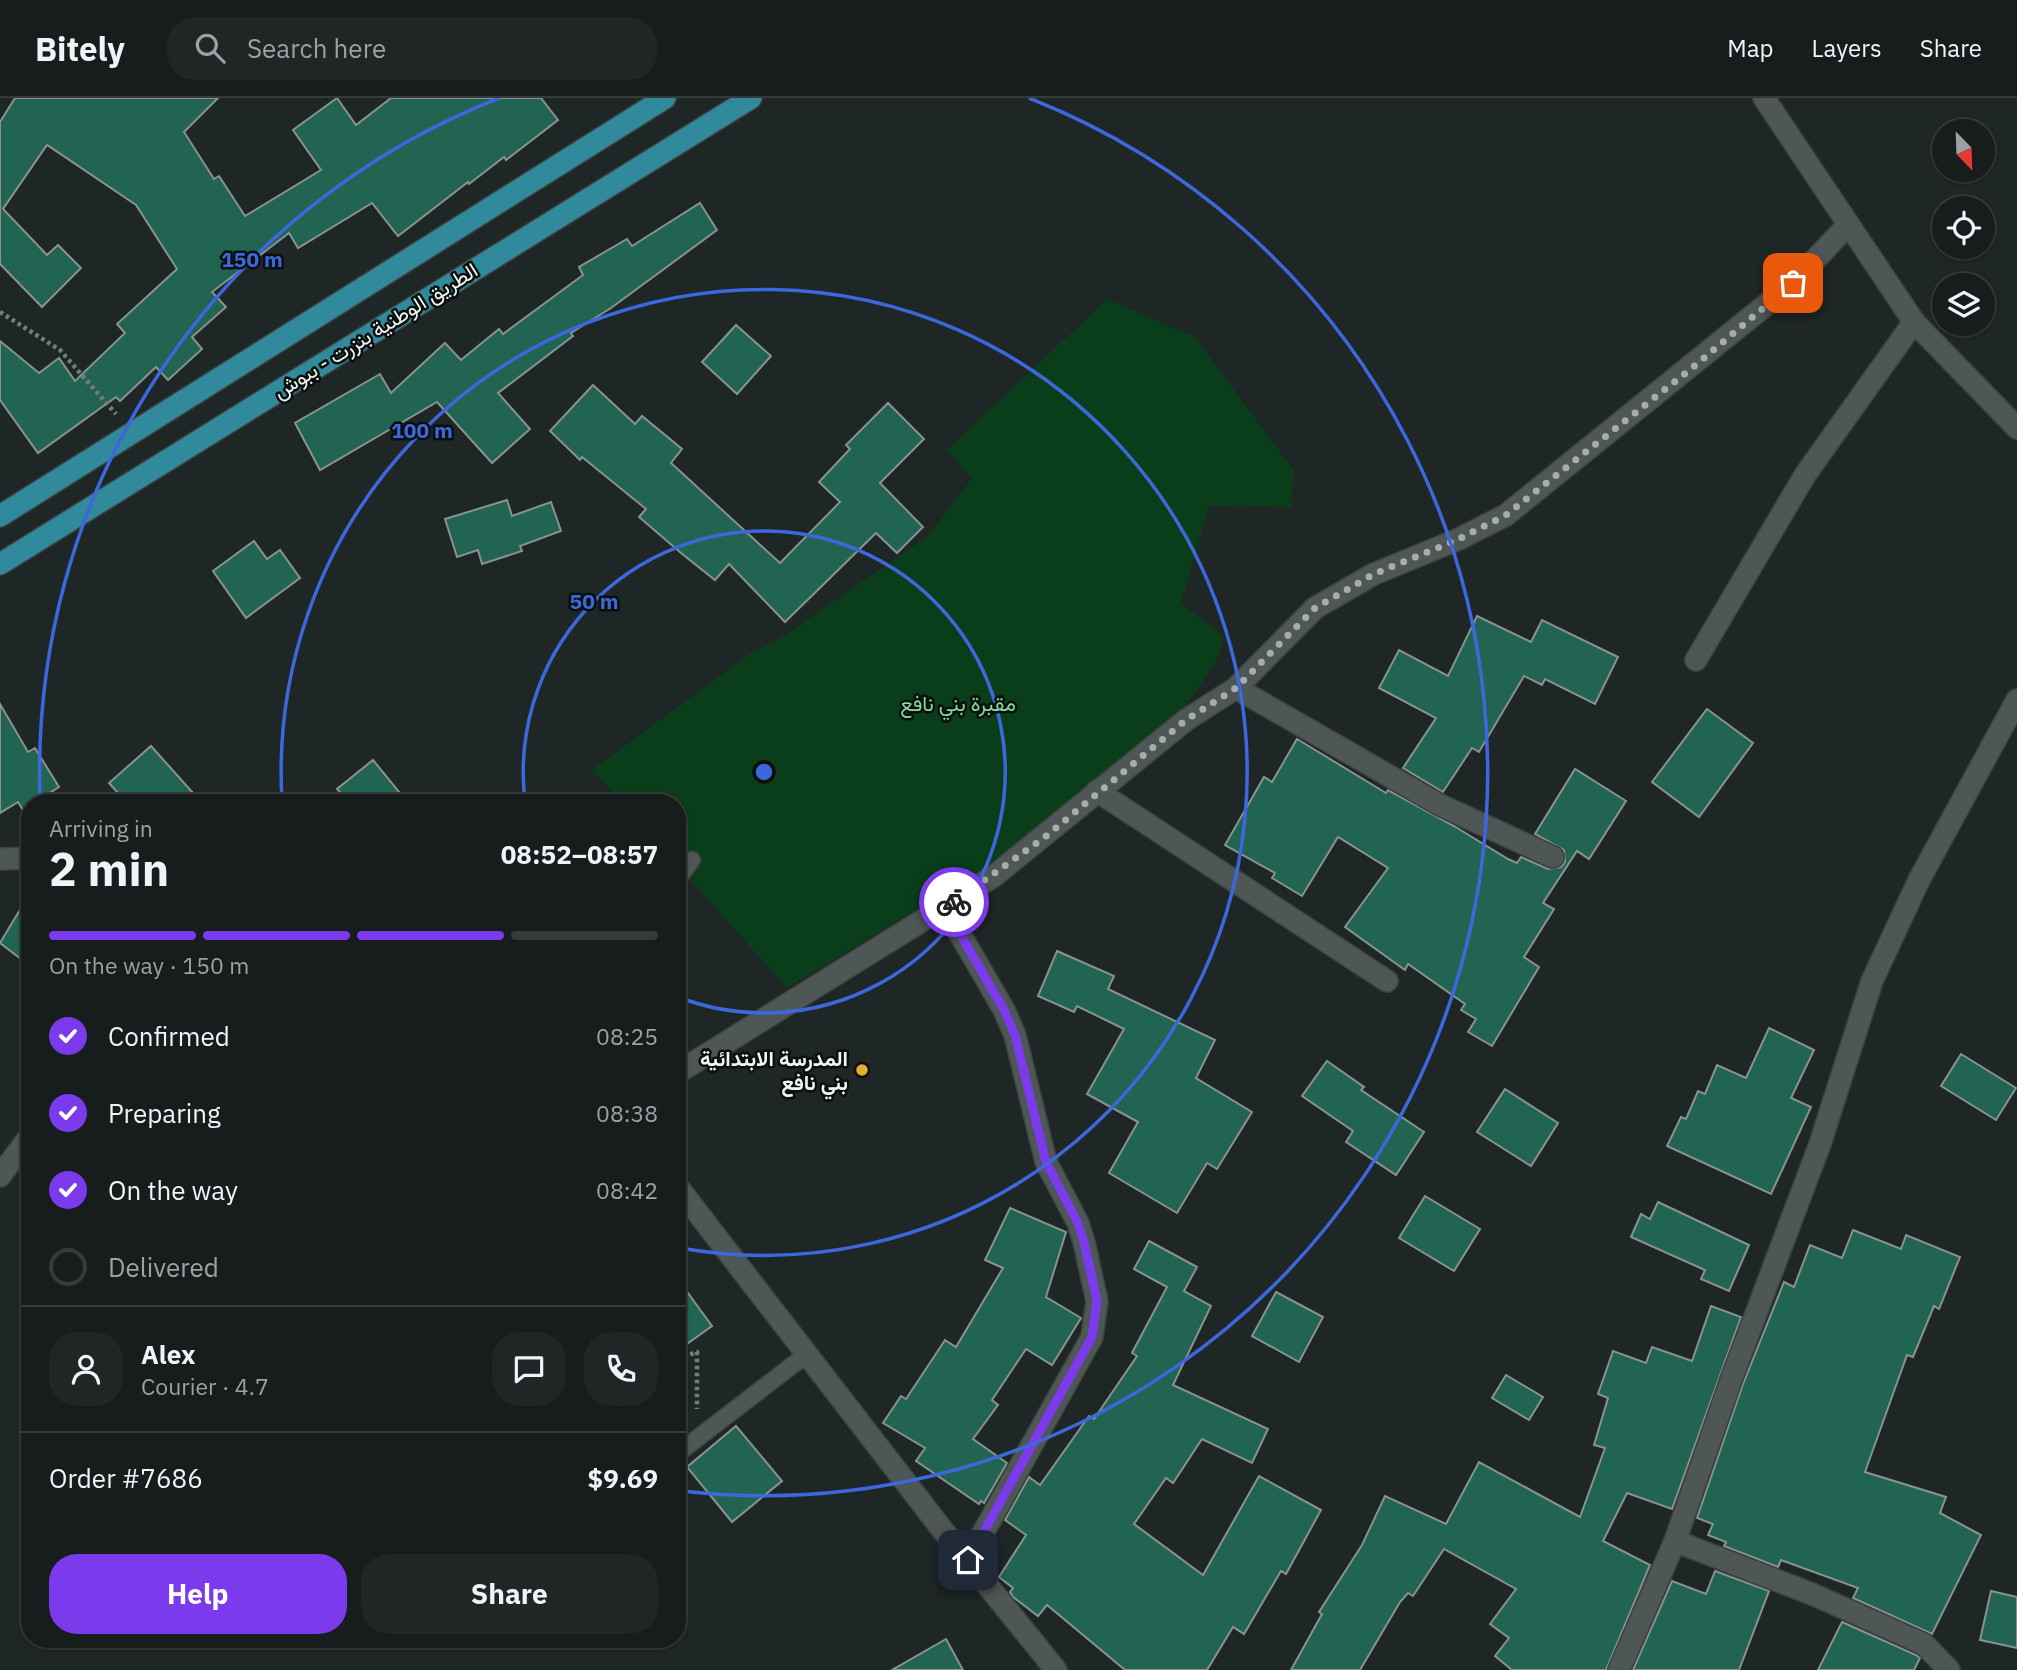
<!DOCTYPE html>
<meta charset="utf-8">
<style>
:root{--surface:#171c1c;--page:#202525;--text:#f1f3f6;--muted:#9ea1a3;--line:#363a3b;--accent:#7c3aed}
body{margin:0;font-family:"IBM Plex Sans",Vazirmatn,sans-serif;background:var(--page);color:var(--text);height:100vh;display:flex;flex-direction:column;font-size:26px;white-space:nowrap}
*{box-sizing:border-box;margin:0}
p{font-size:23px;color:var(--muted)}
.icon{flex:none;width:38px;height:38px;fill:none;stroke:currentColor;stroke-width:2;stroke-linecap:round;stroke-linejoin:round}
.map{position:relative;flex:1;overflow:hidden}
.sheet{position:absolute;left:21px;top:696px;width:665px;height:854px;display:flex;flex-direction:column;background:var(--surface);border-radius:28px;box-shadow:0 2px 5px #0004,0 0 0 2px var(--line)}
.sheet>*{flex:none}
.needle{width:46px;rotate:157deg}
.buttons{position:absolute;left:1932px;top:21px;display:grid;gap:14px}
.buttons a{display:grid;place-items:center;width:63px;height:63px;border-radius:50%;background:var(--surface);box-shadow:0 2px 5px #0004,0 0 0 2px var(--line);font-size:35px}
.pin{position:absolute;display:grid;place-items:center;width:60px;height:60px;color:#fff;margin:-30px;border-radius:14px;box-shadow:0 4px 10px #0006}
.courier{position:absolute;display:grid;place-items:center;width:70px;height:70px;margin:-35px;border:5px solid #7c3aed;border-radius:50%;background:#fff;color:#222;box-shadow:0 2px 9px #0007}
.head em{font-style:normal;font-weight:700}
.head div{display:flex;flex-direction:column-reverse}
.head{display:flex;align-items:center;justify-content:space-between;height:119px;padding:0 28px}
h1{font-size:46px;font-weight:700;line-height:52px}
.bar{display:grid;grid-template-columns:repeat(4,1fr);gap:10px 7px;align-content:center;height:84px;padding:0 28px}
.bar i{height:9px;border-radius:5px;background:var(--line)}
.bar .selected{background:var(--accent)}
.bar p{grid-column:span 4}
.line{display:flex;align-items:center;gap:18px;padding:0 28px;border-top:2px solid var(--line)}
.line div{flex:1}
.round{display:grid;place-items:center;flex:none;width:74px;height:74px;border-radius:28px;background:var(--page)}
ol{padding:0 28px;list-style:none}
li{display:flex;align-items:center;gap:21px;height:77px}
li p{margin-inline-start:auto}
li .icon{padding:7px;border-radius:50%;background:var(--accent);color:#fff;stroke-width:4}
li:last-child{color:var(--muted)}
li i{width:38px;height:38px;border:4px solid var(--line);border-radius:50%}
.button{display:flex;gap:14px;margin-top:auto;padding:14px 28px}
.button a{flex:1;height:80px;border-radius:28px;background:var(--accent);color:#fff;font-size:28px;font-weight:700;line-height:80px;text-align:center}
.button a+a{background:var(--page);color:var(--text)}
header{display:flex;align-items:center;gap:42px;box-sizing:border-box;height:98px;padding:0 35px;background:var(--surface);border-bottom:2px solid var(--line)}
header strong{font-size:33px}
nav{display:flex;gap:38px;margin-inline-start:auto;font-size:24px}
.search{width:490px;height:63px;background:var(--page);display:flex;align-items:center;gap:18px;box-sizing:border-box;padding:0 24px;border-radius:28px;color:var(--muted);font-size:26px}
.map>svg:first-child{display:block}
</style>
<header>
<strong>Bitely</strong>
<div class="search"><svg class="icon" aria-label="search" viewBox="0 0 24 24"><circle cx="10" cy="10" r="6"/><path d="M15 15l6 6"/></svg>Search here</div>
<nav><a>Map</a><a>Layers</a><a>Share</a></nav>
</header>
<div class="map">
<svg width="2017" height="1572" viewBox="0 0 2017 1572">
<rect width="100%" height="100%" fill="#1f2626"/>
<path fill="#0a3e1b" d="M1107,201L1195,239L1294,373L1291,409L1209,408L1181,505L1223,538L1219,558L1180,618L1053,728L787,890L677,767V705H622L592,672L751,555L781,540L928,438L972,380L947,352Z"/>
<g fill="#216452" stroke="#8a928f" stroke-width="2">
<path d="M15,0H218L184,34L214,81L219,78L245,118L321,72L293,32L337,0L356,27L391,0H541L558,22L506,62L504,59L469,86L468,84L398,138L372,105L298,150L289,135L212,194L226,209L192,239L202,251L168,282L156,269L120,303L116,299L38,355L0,302V243L39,275L59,260L75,283L125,235L117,226L177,171L136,107L47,47L3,111L47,157L58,147L81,170L42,209L0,166V24Z"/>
<path d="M700,105L717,132L611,210L571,235L573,238L498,295L530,331L492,365L437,304L320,372L295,325L380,276L391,295L445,245L461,262L499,231L503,236L583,177L579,169L627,141L632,148Z"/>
<path d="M736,227L771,258L737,296L702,264Z"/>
<path d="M593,287L635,326L642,318L682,351L671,365L780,465L840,404L819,384L850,351L846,347L888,305L924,341L880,385L923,429L897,455L876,435L785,524L729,466L715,482L681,455L639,419L646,411L582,359L580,362L550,333Z"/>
<path d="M507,402L512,418L551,404L561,433L520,448L522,453L482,466L478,452L457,459L445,421Z"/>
<path d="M254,443L267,461L280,452L300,480L246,520L213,473Z"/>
<path d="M1477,518L1531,544L1542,522L1618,559L1595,606L1545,581L1542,587L1524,578L1479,654L1472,650L1443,694L1403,670L1436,620L1379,590L1399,552L1448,578Z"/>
<path d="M0,606L28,654L35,650L59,689L23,712L18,704L0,715Z"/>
<path d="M1707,611L1753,645L1699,719L1652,684Z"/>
<path d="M1297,641L1386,695L1388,692L1454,728L1508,761L1517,765L1521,759L1548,771L1561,769L1565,764L1564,752L1535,736L1575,671L1626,703L1589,761L1577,753L1543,805L1554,811L1524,859L1539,869L1492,948L1468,934L1476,921L1461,912L1465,906L1408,866L1405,872L1345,829L1388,770L1338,739L1302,798L1272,780L1275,775L1225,747L1264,679L1272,684Z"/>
<path d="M151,648L202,705H127L109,685Z"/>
<path d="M373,662L408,705H349L337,691Z"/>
<path d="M30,795V868L0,845Z"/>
<path d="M1057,853L1114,878L1108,891L1215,942L1196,980L1252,1014L1217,1071L1207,1065L1177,1115L1109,1075L1138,1024L1087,996L1124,931L1077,908L1074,914L1038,898Z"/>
<path d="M1769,930L1814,952L1791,1000L1811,1009L1771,1096L1667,1048L1681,1019L1686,1021L1698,993L1705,996L1717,967L1746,980Z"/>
<path d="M1961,956L2016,990L1996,1022L1941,988Z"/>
<path d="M1327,963L1364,989L1361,992L1424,1034L1396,1077L1346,1044L1353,1033L1302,998Z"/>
<path d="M1505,991L1558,1025L1531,1068L1477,1034Z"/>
<path d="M1425,1098L1480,1131L1454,1173L1399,1140Z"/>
<path d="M1658,1104L1749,1147L1729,1193L1701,1181L1705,1172L1631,1139L1641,1116L1650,1121Z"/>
<path d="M1010,1110L1066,1134L1046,1199L1081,1220L1052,1267L1026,1251L992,1302L998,1307L973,1341L1007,1365L984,1405L981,1403L979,1406L916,1363L925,1350L883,1325L901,1298L906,1301L945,1242L956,1249L1003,1170L985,1162Z"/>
<path d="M1853,1132L1901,1151L1906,1137L1960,1159L1939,1211L1934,1208L1913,1259L1907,1257L1865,1374L1946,1399L1940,1415L1981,1437L1932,1536L1853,1500L1858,1490L1781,1462L1778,1469L1724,1448L1726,1444L1708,1437L1713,1426L1697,1420L1743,1286L1784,1184L1794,1189L1810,1147L1842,1160Z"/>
<path d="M1149,1143L1197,1169L1184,1193L1211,1208L1173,1287L1268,1331L1252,1365L1202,1341L1173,1385L1166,1380L1134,1426L1203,1477L1259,1378L1321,1412L1286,1476L1281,1473L1244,1536L1233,1529L1207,1572H1125L1047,1507L1038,1518L1013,1499L1010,1494L1013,1490L999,1479L1026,1437L1005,1422L1029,1379L1040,1387L1089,1318L1094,1321L1137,1258L1132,1255L1167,1189L1134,1171Z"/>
<path d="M677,1180L712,1228L677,1253Z"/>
<path d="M1276,1194L1323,1219L1299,1264L1252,1238Z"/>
<path d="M1711,1208L1741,1219L1672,1411L1627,1395L1603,1443L1650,1467L1606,1572H1512L1495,1558L1509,1540L1490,1526L1516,1491L1444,1451L1413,1498L1408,1495L1400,1504L1360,1572H1291L1322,1516L1319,1514L1362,1447L1385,1398L1446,1426L1479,1364L1580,1419L1605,1350L1594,1347L1608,1300L1598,1296L1613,1253L1646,1265L1652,1249L1692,1263Z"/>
<path d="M1506,1277L1543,1299L1529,1322L1492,1300Z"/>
<path d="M736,1328L782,1383L732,1424L687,1369Z"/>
<path d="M1715,1473L1769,1493L1739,1572H1633L1672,1483L1706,1496Z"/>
<path d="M1991,1493L2017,1499V1550L1980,1542Z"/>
<path d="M1842,1524L1916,1557L1920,1560L1914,1572H1818Z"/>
<path d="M946,1541L963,1572H892Z"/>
</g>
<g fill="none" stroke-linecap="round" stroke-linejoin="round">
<defs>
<g id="service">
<path d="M677,782L692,762"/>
<path d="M677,1356L807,1256"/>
</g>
<g id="minor">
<path d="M1764,0L1914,224L2017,330"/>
<path d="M1696,562L1805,377L1914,224"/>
<path d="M1236,590L1440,707L1553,759"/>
<path d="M1097,693L1387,883"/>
<path d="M0,761L30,760"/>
<path d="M945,810L1004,912L1015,937L1046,1064L1078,1125L1084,1144L1097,1203L1092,1239L968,1462"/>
<path d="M677,975L994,778L1186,622L1236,590L1315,510L1374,476L1459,441L1506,417L1793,185L1847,128"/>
<path d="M0,1078L30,1038"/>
<path d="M677,1088L941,1430L1056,1572"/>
<path d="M1675,1443L1812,1496L1924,1546L1949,1572"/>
<path d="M1619,1572L1675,1443L1731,1282L1820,1046L1872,883L1919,782L2017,602"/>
</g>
<g id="primary">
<path d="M0,418L665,0"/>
<path d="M0,466L751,0"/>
</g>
</defs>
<use href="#service" stroke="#3c4241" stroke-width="19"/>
<use href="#minor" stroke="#3c4241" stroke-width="24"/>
<use href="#primary" stroke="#3c4241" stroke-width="24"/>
<g stroke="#767c7c" stroke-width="4.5" stroke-dasharray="3.5 3.5" stroke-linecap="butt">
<path d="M0,214L60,252L116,316"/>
<path d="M677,1261L697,1254V1311"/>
</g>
<use href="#service" stroke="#4f5756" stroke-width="16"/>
<use href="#minor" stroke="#4f5756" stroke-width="21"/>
<use href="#primary" stroke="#318a9b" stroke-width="21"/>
</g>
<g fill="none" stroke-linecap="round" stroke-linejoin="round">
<path stroke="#a7adac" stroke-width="7" stroke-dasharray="0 12.6" d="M954,804L1045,739L1186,622L1236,590L1315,510L1374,476L1459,441L1506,417L1692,270L1793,185"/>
<path stroke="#7c3aed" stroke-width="9" d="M954,804L945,810L1004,912L1015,937L1046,1064L1078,1125L1084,1144L1097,1203L1092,1239L968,1462"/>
</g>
<g fill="none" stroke="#3d67dc" stroke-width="3.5">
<path d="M525 703A241 241 0 1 1 678 899"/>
<path d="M282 703A483 483 0 1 1 680 1150"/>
<path d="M40 699A724 724 0 0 1 499 0M1029 0A724 724 0 0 1 682 1393"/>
</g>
<circle fill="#e3ae34" stroke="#0b0f0e" stroke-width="2.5" cx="862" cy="972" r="7"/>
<g text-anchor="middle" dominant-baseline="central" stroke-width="5" stroke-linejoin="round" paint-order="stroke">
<g font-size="21" fill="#f0f5f4" stroke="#0b0f0e">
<text transform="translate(375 232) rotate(-32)">الطريق الوطنية بنزرت - ببوش</text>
</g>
<g font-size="21" fill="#85d897" stroke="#0b0f0e">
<text x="958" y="605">مقبرة بني نافع</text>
</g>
<g font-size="21" font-weight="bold" fill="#f0f5f4" stroke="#0b0f0e" text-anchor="end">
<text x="848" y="960">المدرسة الابتدائية<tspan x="848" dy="24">بني نافع</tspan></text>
</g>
</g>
<circle cx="764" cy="674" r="10" fill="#3d67dc" stroke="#0b0f0e" stroke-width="3.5"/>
<g font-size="21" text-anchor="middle" font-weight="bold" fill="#3d67dc" stroke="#0b0f0e" stroke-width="5" stroke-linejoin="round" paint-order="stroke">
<text x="252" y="169">150 m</text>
<text x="422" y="340">100 m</text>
<text x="594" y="511">50 m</text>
</g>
</svg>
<div class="buttons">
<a><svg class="needle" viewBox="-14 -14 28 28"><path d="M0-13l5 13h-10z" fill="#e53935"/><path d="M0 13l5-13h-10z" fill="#9ea1a3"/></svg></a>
<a><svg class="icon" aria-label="locate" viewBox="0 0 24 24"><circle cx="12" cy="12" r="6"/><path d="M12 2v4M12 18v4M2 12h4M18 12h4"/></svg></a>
<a><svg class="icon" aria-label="layers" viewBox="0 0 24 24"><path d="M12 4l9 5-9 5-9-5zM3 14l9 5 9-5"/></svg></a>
</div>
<div class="pin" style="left:1793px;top:185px;background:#ea580c"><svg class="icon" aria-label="bag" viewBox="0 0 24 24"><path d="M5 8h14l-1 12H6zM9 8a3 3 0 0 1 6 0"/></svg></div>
<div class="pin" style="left:968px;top:1462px;background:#1f2937"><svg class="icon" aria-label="home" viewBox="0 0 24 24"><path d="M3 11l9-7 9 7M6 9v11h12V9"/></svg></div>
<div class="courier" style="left:954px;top:804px"><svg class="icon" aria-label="bike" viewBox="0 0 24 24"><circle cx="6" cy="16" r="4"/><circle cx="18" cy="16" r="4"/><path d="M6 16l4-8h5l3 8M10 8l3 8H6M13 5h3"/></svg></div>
<section class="sheet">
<div class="head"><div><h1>2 min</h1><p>Arriving in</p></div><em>08:52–08:57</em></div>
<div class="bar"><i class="selected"></i><i class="selected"></i><i class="selected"></i><i></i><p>On the way · 150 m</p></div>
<ol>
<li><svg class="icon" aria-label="check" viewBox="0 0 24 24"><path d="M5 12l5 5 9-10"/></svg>Confirmed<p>08:25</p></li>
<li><svg class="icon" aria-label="check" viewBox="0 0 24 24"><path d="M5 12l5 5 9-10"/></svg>Preparing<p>08:38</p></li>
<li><svg class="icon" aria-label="check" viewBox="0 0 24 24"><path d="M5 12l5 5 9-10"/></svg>On the way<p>08:42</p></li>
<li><i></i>Delivered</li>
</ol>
<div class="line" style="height:126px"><a class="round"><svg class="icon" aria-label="person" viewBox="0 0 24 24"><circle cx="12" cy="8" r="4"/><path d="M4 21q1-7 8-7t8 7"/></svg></a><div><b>Alex</b><p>Courier · 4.7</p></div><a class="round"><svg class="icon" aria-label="chat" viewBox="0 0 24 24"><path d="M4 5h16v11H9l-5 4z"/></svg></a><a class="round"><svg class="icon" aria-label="phone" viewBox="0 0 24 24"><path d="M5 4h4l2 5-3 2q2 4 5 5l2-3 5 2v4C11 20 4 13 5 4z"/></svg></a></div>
<div class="line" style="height:91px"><div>Order #7686</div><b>$9.69</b></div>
<div class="button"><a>Help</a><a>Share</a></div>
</section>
</div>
